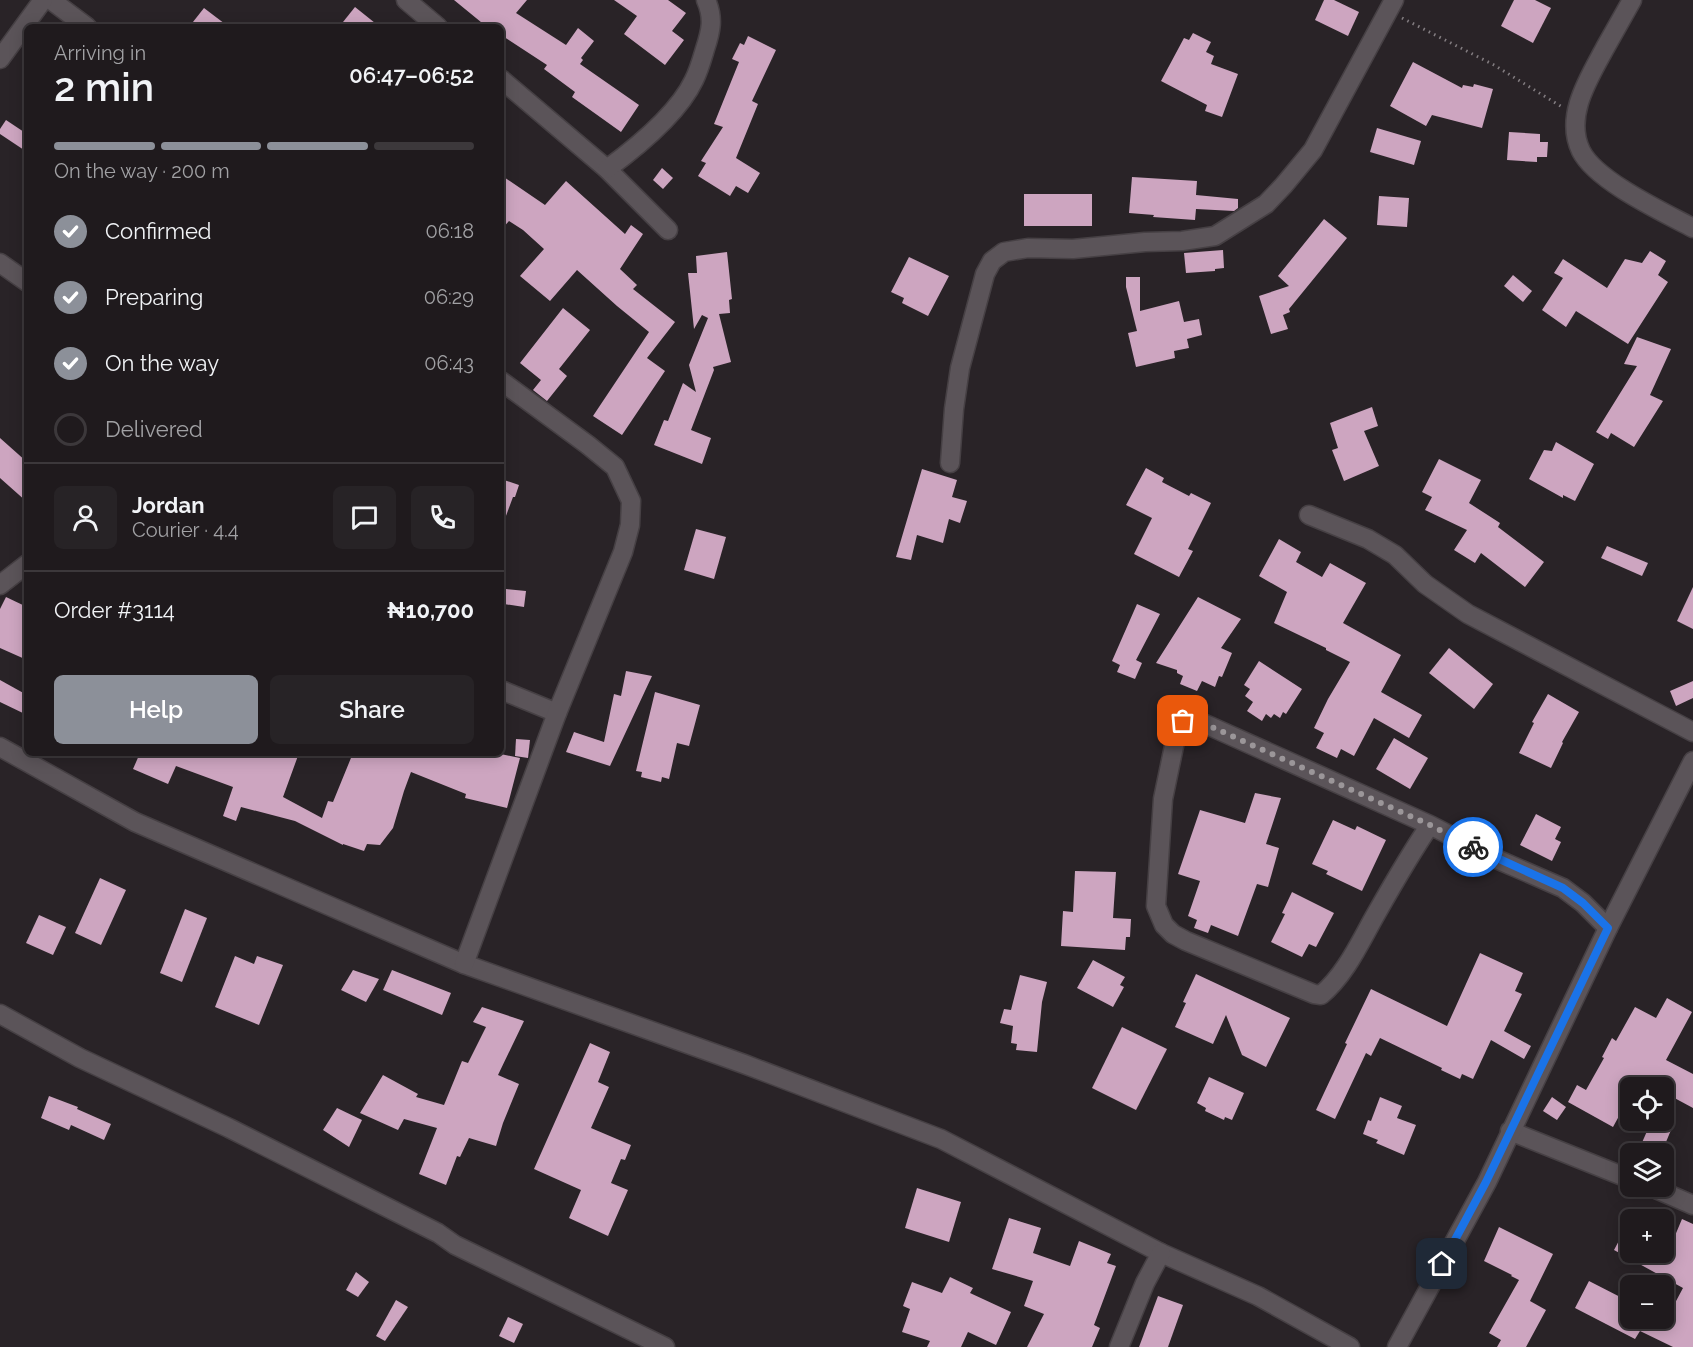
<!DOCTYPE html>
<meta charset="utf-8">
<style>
:root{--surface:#1f1a1d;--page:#272326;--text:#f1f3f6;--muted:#a1a1a4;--line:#3c383b;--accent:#8c9099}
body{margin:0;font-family:Raleway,sans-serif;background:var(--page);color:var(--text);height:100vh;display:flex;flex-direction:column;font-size:22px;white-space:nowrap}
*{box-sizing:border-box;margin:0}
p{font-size:20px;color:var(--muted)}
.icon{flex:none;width:33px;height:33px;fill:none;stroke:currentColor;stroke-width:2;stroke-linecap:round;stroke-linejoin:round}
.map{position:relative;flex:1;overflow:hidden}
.side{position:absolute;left:24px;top:24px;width:480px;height:732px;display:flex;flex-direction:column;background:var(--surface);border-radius:9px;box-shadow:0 3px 15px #0003,0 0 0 2px var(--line)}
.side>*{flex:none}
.tools{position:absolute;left:1620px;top:1077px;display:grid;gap:12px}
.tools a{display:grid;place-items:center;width:54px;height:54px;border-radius:9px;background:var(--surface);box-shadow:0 3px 15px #0003,0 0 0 2px var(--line);font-size:30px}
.pin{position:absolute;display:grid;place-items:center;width:51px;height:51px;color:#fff;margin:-26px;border-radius:12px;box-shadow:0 3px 9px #0006}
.courier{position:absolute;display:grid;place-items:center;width:60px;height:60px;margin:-30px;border:4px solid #1a73e8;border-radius:50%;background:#fff;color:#222;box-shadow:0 2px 8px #0007}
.head em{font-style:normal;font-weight:600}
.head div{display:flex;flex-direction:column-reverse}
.head{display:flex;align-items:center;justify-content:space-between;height:102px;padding:0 30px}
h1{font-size:39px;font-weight:600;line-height:45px}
.bar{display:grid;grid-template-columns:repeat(4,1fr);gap:9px 6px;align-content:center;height:72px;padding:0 30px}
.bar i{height:8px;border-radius:4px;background:var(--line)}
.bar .on{background:var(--accent)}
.bar p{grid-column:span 4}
.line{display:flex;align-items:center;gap:15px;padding:0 30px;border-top:2px solid var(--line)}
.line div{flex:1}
.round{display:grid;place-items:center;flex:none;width:63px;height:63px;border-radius:9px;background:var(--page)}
ol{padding:0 30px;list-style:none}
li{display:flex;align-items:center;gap:18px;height:66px}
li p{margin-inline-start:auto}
li .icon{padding:6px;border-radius:50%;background:var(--accent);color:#fff;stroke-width:4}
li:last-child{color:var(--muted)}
li i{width:33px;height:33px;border:3px solid var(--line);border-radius:50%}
.primary-button{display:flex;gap:12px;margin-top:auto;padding:12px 30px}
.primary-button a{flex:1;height:69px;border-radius:9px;background:var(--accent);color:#fff;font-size:24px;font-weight:600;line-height:69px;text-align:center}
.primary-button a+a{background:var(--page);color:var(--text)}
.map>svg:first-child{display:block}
</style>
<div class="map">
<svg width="1693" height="1347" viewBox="0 0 1693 1347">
<rect width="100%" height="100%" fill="#292327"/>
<g fill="#cda5c0">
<path d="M454,0H527L516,13L566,45L578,28L594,41L581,58L583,60L580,64L639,105L621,132L572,97L575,92L544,69L547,65L501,35V27H487Z"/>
<path d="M614,0H668L686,13L672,31L684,40L665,65L624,34L637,16Z"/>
<path d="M1324,0H1334L1359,12L1348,36L1315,20Z"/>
<path d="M1514,0H1535L1551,8L1533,43L1501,26Z"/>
<path d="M355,7L380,27H339Z"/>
<path d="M204,8L229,27H189Z"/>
<path d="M1193,33L1211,42L1206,52L1214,56L1211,64L1238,74L1222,117L1205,111L1207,105L1161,81L1184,38L1189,40Z"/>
<path d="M748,36L776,50L752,101L758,104L736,158L760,173L748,193L736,186L730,196L698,176L706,163L701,161L723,127L714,124L739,62L732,59L740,43L744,45Z"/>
<path d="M1413,62L1462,88L1463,85L1473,87L1474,84L1493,89L1482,128L1432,115L1426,126L1390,106Z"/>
<path d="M6,120L27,134V152L0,134V129Z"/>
<path d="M1377,128L1421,141L1414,165L1370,152Z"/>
<path d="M1509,132L1540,134V142H1548L1547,157H1537V162L1507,160Z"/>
<path d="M662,168L673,178L663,189L653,180Z"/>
<path d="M501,175L545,205L566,181L625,234L631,225L643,234L620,269L637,285L633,289L675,322L647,358L665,371L622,435L593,416L649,332L617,306L577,270L550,301L520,276L544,249L523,230L509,221L501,230Z"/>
<path d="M1132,177L1197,181L1196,195L1238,199V208L1234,211L1196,209L1195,220L1153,217L1154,215L1129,213Z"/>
<rect x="1024" y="194" width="68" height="32"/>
<path d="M1379,196L1409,198L1407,227L1377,225Z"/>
<path d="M1324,219L1347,238L1289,309L1290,312L1283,315L1288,329L1271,334L1259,296L1289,286L1278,276Z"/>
<path d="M1223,250L1224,268L1215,269V271L1186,273L1184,253Z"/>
<path d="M1650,251L1666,261L1658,275L1668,282L1628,344L1576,311L1566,327L1542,310L1563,278L1554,273L1563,259L1607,288L1625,259L1642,263Z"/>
<path d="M727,252L732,299L729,300L730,313L719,314L731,362L713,367L714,370L691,430L711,438L702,464L654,445L664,420L668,421L683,383L696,392L689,365L708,318L702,315L694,329L688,273H697L696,256Z"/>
<path d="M909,257L949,276L928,316L902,303L904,298L891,292Z"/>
<path d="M1513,275L1532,291L1523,302L1504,286Z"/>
<path d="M1126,277H1140V311L1179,301L1184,322L1199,319L1202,335L1187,339L1189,348L1174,351L1175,358L1136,367L1128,333L1137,331L1126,287Z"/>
<path d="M563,308L590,330L559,369L567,376L547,401L533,390L541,380L520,363Z"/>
<path d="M1637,337L1671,349L1650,395L1663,401L1634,447L1611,433L1608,439L1596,432L1637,366L1624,364Z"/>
<path d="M1372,407L1378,426L1364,431L1379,466L1344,481L1332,450L1338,448L1330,423Z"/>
<path d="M0,438L27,462V502L0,478Z"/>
<path d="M1556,442L1594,464L1575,501L1563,495V498L1529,479L1544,450L1552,451Z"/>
<path d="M1439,459L1481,480L1469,503L1500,523L1498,527L1544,562L1525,587L1481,553L1475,563L1454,550L1467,530L1425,510L1432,497L1422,492Z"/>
<path d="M1146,468L1164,478L1162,482L1189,496L1191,493L1211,503L1188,549L1193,551L1179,577L1134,554L1152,518L1126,505Z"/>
<path d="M922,469L957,480L952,497L967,501L960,523L949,519L943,543L917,535L911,560L896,557Z"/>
<path d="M501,479L519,485L515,497H513L503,524H501Z"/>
<path d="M696,529L726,537L714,579L684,570Z"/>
<path d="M1279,539L1301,552L1296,562L1322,577L1330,563L1366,583L1343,623L1401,655L1381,692L1422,715L1409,738L1374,718L1354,756L1341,749L1337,758L1316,748L1324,733L1314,728L1328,699L1350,662L1326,650V648L1274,623L1287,592L1259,576Z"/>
<path d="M1607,546L1648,563L1642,576L1601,558Z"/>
<path d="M1693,587V629L1677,621Z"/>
<path d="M506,589L526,591L524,607L504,604Z"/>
<path d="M6,597L27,607V660L0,648V609Z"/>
<path d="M1198,597L1241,619L1221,648L1232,653L1222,677L1219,676L1215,687L1202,681L1197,691L1180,684L1183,676L1177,673V670L1156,663Z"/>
<path d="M1137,604L1160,614L1136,660L1142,663L1135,679L1117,672L1120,665L1112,661Z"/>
<path d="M1449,648L1493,684L1474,709L1429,673Z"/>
<path d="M1259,661L1302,689L1286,714L1283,712L1280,718L1274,714L1271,718L1266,714L1262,721L1247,711L1253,702L1245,696L1250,689L1244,685Z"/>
<path d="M626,671L652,676L610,766L566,752L574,732L604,742L614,694L621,696Z"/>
<path d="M0,680L27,695V715L0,702Z"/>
<path d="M1693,681V698L1676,706L1670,691Z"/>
<path d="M655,692L700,705L689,746L677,743L669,779L662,777L661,782L641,777L642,772L636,771Z"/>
<path d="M1548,694L1579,712L1562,742L1563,743L1551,768L1519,753L1534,723L1532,722Z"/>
<path d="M1394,738L1428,758L1410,789L1376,769Z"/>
<path d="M516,739L530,740L528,758L515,756Z"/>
<path d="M140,753H299L283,797L322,818L328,801L333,802L353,753H496L520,758L507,808L465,798L466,794L411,772L404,791L393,828L380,845L367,844L364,851L343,844V845L295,821L241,807L236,821L223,816L233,787L176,766L168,784L133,769Z"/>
<path d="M1255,793L1281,798L1266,844L1279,848L1268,887L1257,884L1238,936L1211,925L1208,933L1194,928L1197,920L1188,916L1200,881L1178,874L1200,810L1245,823Z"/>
<path d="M1536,814L1561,827L1555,839L1561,842L1552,861L1520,845Z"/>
<path d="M1333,820L1355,830L1357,826L1386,840L1362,891L1326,874L1328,871L1312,864Z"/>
<path d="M1075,871L1116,872L1113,918L1131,919L1130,937H1126L1125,950L1061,946L1063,911L1073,912Z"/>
<path d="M100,878L126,890L101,945L75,933Z"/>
<path d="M1292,892L1334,913L1316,947L1309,944L1302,957L1271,942L1285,914L1282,913Z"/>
<path d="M185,909L207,918L182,982L160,973Z"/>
<path d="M39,915L66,927L53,955L26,943Z"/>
<path d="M1480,953L1523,973L1515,991L1522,994L1504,1031L1531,1046L1524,1059L1491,1040L1473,1079L1462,1074L1460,1079L1441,1070L1442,1068L1380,1038L1371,1056L1366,1053L1335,1119L1316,1110L1347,1044L1345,1043L1371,989L1447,1026Z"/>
<path d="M235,956L254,964L257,956L283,965L259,1025L215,1007Z"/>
<path d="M1093,960L1125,977L1120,985L1124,987L1113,1007L1077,988Z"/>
<path d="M353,970L379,979L366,1002L341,990Z"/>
<path d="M392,970L451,993L442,1015L383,990Z"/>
<path d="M1196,974L1290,1018L1266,1067L1242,1055L1226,1015L1213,1044L1175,1027L1186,1003L1183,1002Z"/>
<path d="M1020,975L1047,982L1042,1002L1037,1052L1016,1050L1017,1044L1011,1043L1013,1026L1000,1023L1004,1009L1011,1010Z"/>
<path d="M1667,998L1692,1012L1666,1060L1693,1074V1108L1667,1094L1664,1092V1088H1656L1643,1081L1640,1085L1637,1084L1635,1088H1630V1096L1613,1127L1568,1102L1577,1085L1586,1090L1604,1058L1602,1057L1612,1038L1616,1041L1635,1007L1656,1018Z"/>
<path d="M482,1007L524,1021L498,1075L519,1084L503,1123L496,1146L469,1138L460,1157L457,1156L446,1185L419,1174L437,1128L404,1119L398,1130L360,1113L383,1075L418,1094L416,1097L444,1105L462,1061L468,1063L486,1027L473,1022Z"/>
<path d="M1122,1027L1167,1049L1136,1110L1092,1088Z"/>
<path d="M590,1043L610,1052L598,1082L609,1087L591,1128L631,1145L625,1160L621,1159L611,1183L628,1190L608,1236L569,1218L581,1190L534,1169Z"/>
<path d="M1209,1077L1244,1093L1232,1120L1225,1117L1224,1120L1205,1111L1206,1108L1197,1103Z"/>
<path d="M49,1096L78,1107L77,1109L111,1124L104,1140L71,1125L69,1130L41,1118Z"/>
<path d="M1380,1097L1402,1106L1397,1118L1416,1125L1404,1155L1376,1143L1378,1140L1363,1134L1368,1120L1371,1121Z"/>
<path d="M1552,1097L1566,1107L1557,1120L1543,1111Z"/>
<path d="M337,1108L362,1120L349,1147L323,1130Z"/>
<path d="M1651,1122L1671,1130L1661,1154H1637Z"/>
<path d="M917,1188L961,1202L949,1242L905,1228Z"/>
<path d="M1009,1218L1041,1228L1033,1253L1070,1266L1079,1241L1111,1254L1107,1263L1116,1266L1094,1325L1100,1328L1092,1347H1027L1044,1314L1024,1306L1033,1281L992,1269Z"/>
<path d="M1682,1219L1693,1224V1347H1673L1640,1331L1635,1339L1575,1308L1589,1281L1630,1302V1318H1667L1683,1288L1614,1250L1630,1220V1252H1664V1233L1674,1238Z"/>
<path d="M1499,1227L1553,1254L1530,1301L1546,1310L1526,1347H1497L1501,1340L1489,1333L1519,1280L1511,1276L1512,1275L1484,1261Z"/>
<path d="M356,1272L369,1282L358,1297L346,1290Z"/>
<path d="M950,1277L973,1288L970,1293L1011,1312L996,1345L968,1332L961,1347H927L930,1341L902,1332L910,1309L903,1306L912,1282L942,1293Z"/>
<path d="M1158,1296L1183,1305L1168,1347H1139Z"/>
<path d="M396,1300L408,1307L385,1341L376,1336Z"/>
<path d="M508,1317L523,1324L514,1343L499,1336Z"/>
</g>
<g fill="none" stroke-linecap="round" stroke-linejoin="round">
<defs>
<g id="street">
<path d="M51,0L87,27"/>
<path d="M406,0L438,27"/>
<path d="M1632,0C1623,16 1614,32 1605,48C1589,78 1564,116 1581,151C1596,181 1663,212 1693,228"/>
<path d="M0,59L43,0"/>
<path d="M501,79L607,169L668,230"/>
<path d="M607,169C637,147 678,114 694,80C699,70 702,59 705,49C711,31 714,18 706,0"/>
<path d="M0,263L27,282"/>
<path d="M950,463L954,409L960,368L985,274L992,261L1004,252L1028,248L1073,249L1145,242L1182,241L1215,236L1266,204L1284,185L1313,150L1394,0"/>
<path d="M1309,515L1368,539L1395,555L1425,584L1468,614L1693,732"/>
<path d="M0,585L27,564"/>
<path d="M501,690L557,713"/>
<path d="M0,747L135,822L464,964L744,1064L941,1139L1161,1253L1258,1296L1350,1347"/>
<path d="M1430,825L1194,719L1183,721L1178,727L1163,799L1156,906L1164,925L1173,934L1186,941L1314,994L1321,995C1346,974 1360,942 1376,914C1393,884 1410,854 1430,825L1494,858L1563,888L1583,903L1608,928"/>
<path d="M464,964L557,713L623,552L630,525L631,501L615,467L588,445L501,381"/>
<path d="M1510,1131L1630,1179"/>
<path d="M1649,1186L1693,1205"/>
<path d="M1119,1347L1145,1283L1161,1253"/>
<path d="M1397,1347L1487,1182L1608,928L1693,761"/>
</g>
<path id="secondary" d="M0,1014L80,1058L229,1128L438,1233L455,1245L665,1347"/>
</defs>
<use href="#street" stroke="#464044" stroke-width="21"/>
<use href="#secondary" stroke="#464044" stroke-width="21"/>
<path stroke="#837d81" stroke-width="3" stroke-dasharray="1.5 4.5" stroke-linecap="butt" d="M1402,18L1494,65L1562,107"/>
<use href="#street" stroke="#5b5459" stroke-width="18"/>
<use href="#secondary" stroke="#5b5459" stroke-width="18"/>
</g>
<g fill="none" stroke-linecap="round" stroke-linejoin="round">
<path stroke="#9b9699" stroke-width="6" stroke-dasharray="0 10.8" d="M1183,721L1194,719L1430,825L1473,847"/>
<path stroke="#1a73e8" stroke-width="8" d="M1442,1264L1486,1182L1608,928L1583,903L1563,888L1473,847"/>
</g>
</svg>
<div class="tools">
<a><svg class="icon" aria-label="locate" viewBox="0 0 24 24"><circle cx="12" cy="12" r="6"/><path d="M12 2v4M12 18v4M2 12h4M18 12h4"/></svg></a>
<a><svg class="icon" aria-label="layers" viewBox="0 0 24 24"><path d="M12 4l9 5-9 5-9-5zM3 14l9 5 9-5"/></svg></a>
<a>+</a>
<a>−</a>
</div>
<div class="pin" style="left:1183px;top:721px;background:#ea580c"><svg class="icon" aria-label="bag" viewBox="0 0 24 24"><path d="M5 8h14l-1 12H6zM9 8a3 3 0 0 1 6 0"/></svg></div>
<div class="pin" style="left:1442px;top:1264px;background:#1f2937"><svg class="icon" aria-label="home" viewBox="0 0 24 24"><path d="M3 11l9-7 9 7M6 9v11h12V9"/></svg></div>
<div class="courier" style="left:1473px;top:847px"><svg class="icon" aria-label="bike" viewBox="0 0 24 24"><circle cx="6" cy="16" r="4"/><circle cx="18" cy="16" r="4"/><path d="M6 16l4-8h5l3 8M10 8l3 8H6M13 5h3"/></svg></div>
<section class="side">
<div class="head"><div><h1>2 min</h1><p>Arriving in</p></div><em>06:47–06:52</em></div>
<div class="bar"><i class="on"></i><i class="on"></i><i class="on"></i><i></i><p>On the way · 200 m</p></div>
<ol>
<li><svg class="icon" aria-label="check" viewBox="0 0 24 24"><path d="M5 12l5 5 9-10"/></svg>Confirmed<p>06:18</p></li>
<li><svg class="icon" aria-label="check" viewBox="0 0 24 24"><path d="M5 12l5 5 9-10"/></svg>Preparing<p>06:29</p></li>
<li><svg class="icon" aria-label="check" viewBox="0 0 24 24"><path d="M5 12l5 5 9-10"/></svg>On the way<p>06:43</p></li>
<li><i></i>Delivered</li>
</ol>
<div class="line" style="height:108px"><a class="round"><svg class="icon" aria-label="person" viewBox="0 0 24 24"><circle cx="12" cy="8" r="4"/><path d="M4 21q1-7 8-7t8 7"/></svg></a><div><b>Jordan</b><p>Courier · 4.4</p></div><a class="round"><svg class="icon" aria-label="chat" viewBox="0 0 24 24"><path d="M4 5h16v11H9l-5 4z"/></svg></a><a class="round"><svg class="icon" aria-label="phone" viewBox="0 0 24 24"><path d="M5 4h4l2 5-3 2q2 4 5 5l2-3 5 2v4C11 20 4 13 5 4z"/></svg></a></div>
<div class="line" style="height:78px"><div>Order #3114</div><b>₦10,700</b></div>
<div class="primary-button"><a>Help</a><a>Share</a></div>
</section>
</div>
